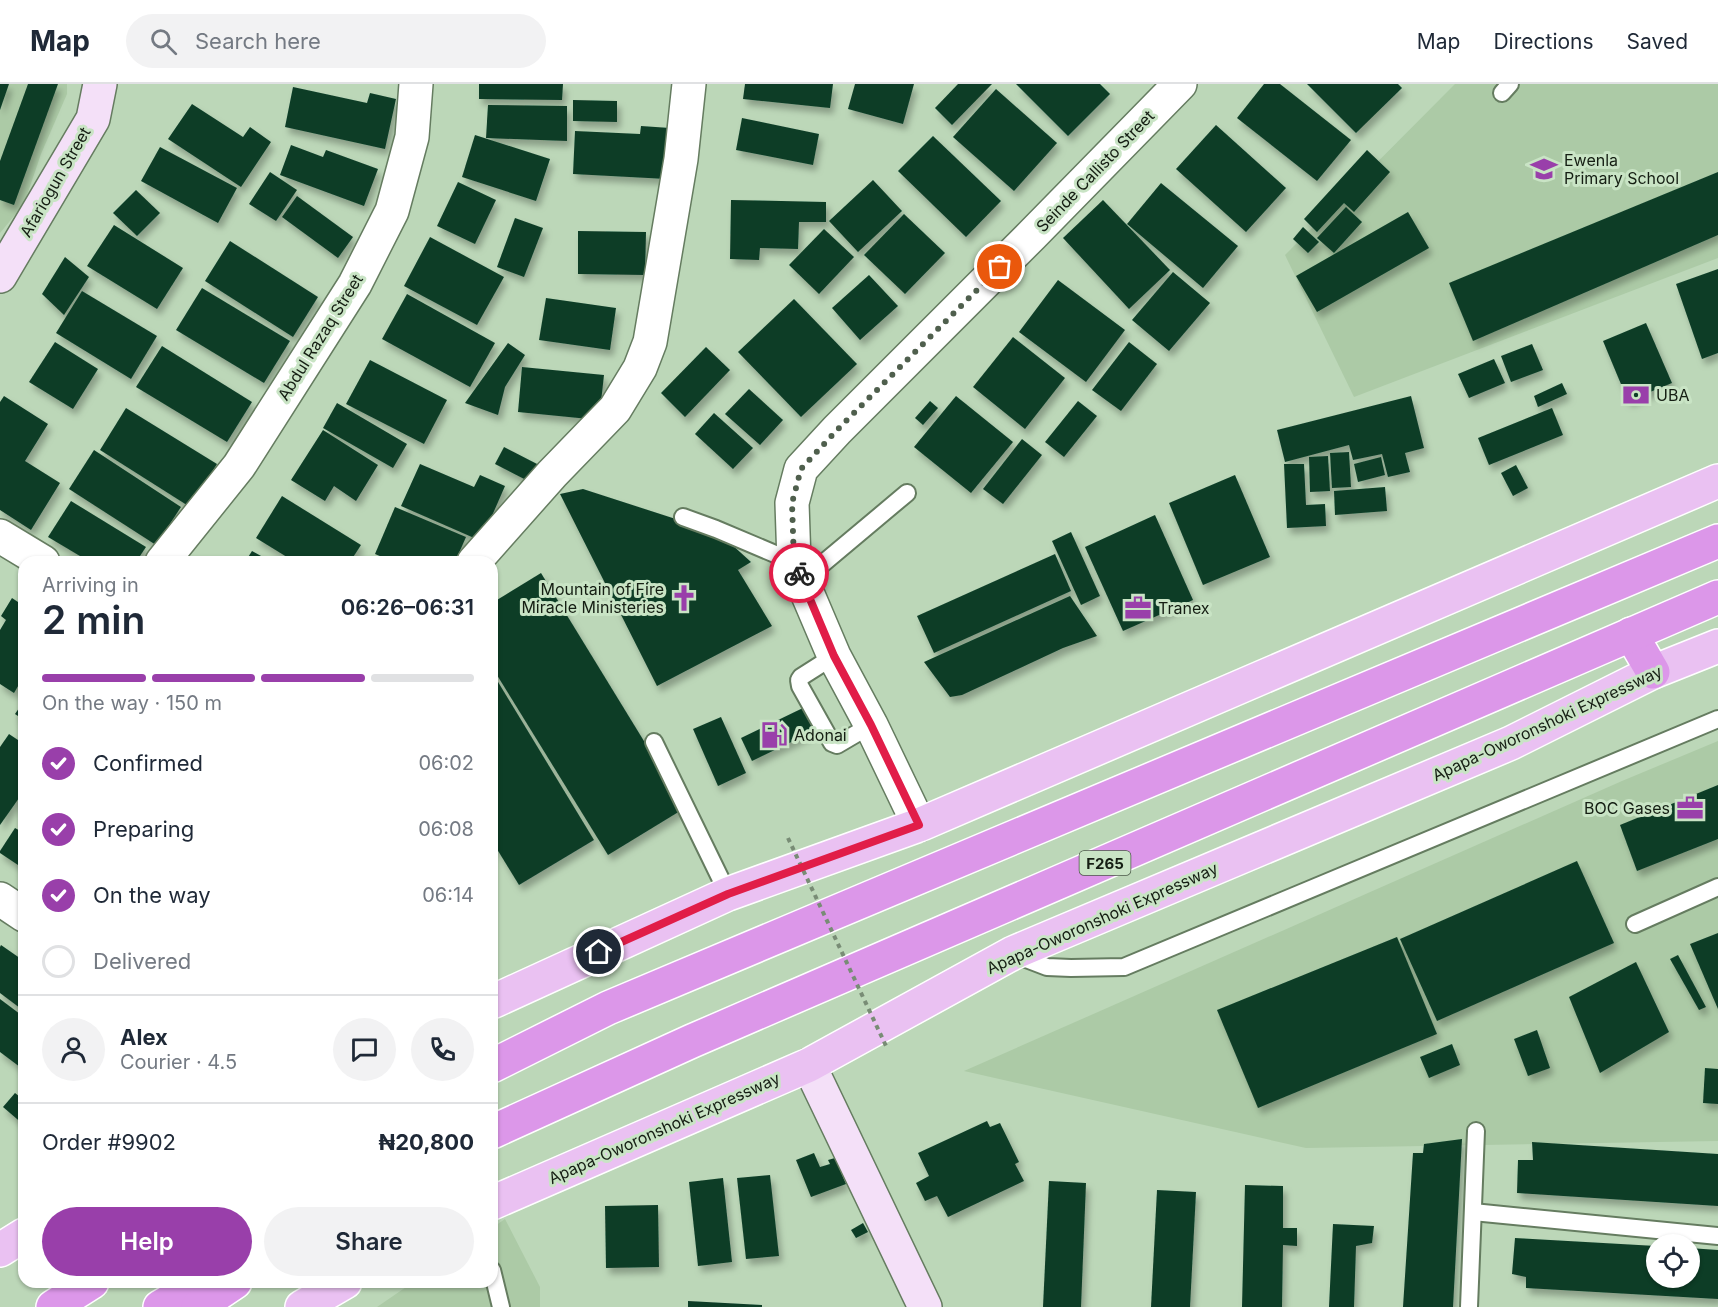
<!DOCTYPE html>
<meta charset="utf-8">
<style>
:root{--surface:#fff;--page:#f2f2f3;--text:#1f2937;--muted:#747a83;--line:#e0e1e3;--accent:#993faa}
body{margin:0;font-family:Inter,sans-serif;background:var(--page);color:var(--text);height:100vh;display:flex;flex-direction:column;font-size:22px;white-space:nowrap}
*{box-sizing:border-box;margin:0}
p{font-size:20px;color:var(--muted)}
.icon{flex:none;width:33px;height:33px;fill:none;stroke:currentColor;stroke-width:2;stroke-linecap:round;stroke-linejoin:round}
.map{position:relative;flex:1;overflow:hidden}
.panel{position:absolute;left:18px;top:472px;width:480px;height:732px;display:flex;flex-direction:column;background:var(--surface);border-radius:18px;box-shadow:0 2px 4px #0004}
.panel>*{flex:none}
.controls{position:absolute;left:1646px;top:1150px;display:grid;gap:12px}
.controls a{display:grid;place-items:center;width:54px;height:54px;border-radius:50%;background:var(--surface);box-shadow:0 2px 4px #0004;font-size:30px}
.pin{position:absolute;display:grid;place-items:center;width:51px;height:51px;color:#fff;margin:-26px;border:3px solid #fff;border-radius:50%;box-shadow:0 2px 6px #0007}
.courier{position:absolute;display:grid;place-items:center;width:60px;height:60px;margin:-30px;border:4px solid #e11d48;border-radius:50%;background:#fff;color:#222;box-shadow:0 2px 8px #0007}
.head em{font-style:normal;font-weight:600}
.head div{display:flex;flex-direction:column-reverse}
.head{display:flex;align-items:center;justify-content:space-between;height:102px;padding:0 24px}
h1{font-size:39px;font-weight:600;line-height:45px}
.bar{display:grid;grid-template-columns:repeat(4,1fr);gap:9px 6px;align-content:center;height:72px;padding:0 24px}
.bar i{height:8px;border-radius:4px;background:var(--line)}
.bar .active{background:var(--accent)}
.bar p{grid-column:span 4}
.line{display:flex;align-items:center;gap:15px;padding:0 24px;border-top:2px solid var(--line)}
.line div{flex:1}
.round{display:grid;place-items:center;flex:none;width:63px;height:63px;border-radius:32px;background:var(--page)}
ol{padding:0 24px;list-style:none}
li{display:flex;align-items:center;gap:18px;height:66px}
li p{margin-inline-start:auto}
li .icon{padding:6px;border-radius:50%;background:var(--accent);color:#fff;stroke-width:4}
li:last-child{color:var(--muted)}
li i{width:33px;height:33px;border:3px solid var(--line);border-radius:50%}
.button{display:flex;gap:12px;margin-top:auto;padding:12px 24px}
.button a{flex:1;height:69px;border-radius:36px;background:var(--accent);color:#fff;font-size:24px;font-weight:600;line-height:69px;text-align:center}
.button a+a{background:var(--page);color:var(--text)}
header{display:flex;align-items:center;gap:36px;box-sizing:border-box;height:84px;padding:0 30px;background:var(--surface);border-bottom:2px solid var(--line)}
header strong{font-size:28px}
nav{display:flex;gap:33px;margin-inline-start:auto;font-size:21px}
.search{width:420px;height:54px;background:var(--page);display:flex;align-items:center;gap:15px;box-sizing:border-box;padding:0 21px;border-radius:33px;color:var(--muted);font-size:22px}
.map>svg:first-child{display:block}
</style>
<header>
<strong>Map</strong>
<div class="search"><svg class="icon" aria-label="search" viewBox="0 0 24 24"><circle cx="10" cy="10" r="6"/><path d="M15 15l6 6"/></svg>Search here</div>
<nav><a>Map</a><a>Directions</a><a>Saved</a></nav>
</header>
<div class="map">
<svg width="1718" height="1223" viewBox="0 0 1718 1223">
<defs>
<filter id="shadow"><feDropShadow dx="3.5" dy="6" stdDeviation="3" flood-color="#0004"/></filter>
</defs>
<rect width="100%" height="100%" fill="#bcd7b8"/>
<g fill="#accaa6">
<path d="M0,0H67V10L41,70L24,120L0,149Z"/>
<path d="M1455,0H1718V174L1354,313L1285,171Z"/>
<path d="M1718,657V1057L1306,1064L964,987L1622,697Z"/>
<path d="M505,1135L540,1203V1223H377L412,1199L492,1198V1144Z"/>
</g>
<g fill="#0c3d28" filter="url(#shadow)">
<path d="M0,0H9L0,26Z"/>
<path d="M28,0H58L14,121L0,116V77Z"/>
<path d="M479,0H563L562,16L479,15Z"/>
<path d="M745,0H833L830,24L743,15Z"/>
<path d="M855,0H914L903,40L848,25Z"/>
<path d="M958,0H992L952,41L935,24Z"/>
<path d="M1016,0H1100L1110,10L1068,52Z"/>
<path d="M1264,0H1280L1351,56L1317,97L1237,34Z"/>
<path d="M1307,0H1398L1402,4L1356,49Z"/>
<path d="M293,3L367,19L370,9L396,15L385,65L285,43Z"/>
<path d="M996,5L1057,59L1014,107L953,53Z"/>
<path d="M573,16L617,17V38L573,37Z"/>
<path d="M192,20L243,53L250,43L271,58L241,103L168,55Z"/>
<path d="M488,21L567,22V57L486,54Z"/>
<path d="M742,34L819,50L813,81L736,66Z"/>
<path d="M1216,41L1286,104L1246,148L1176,85Z"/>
<path d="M641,42L670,44L667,95L573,90L575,47L640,50Z"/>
<path d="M475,51L550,75L536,117L462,93Z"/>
<path d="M933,52L1001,117L966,153L898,87Z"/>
<path d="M291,61L323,73L326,66L378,85L364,122L280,91Z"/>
<path d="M160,63L237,104L218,139L141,97Z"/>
<path d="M1367,66L1390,88L1354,128L1344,119L1317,148L1304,135Z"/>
<path d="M270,88L297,106L276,137L249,120Z"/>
<path d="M1718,88V151L1473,257L1449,199Z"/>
<path d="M873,96L902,127L858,168L829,137Z"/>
<path d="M458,98L496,116L475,160L437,142Z"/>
<path d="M1161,99L1238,162L1203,204L1127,140Z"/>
<path d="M136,106L160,129L137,152L113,129Z"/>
<path d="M297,112L353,153L338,174L282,133Z"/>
<path d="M731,116L826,118V138H799L798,165L760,164L759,176L730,175Z"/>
<path d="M1103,116L1170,186L1129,225L1063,154Z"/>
<path d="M1346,123L1362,138L1334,169L1317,154Z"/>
<path d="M1408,128L1429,164L1317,228L1296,192Z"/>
<path d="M904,130L945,169L905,210L864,171Z"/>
<path d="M515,134L543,144L524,193L497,183Z"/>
<path d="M114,141L183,184L157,225L87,182Z"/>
<path d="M1303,143L1319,158L1308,169L1293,155Z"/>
<path d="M824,145L854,173L819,210L789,181Z"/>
<path d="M578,147L646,148L645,191L578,190Z"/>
<path d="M430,153L504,193L477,241L404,202Z"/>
<path d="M230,157L318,213L293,253L205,197Z"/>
<path d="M65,173L89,193L64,231L42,210Z"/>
<path d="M1718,185V269L1702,275L1676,200Z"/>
<path d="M1173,188L1210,219L1169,267L1132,236Z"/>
<path d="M869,191L898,222L860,256L832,224Z"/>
<path d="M1058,196L1125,246L1086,298L1019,248Z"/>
<path d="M202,204L290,257L264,299L176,246Z"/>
<path d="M82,207L157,252L131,295L56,249Z"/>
<path d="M407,210L495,259L470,303L382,255Z"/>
<path d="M546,214L616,224L610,266L539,256Z"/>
<path d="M794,215L857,280L801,333L738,268Z"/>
<path d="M1646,239L1672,299L1628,317L1603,257Z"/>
<path d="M1013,253L1065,294L1025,345L973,303Z"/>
<path d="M55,258L98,285L73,325L29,298Z"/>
<path d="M1129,258L1157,280L1121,327L1092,306Z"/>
<path d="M508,259L525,271L505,303L498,331L465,319Z"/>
<path d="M1532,260L1543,286L1511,298L1501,272Z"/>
<path d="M162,262L252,318L227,358L136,303Z"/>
<path d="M706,263L730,286L685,333L661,309Z"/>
<path d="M1494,275L1505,299L1469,314L1458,290Z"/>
<path d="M370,276L447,316L424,360L346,320Z"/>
<path d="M522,283L604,291L599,336L518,328Z"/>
<path d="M1562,299L1567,310L1538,323L1534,312Z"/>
<path d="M749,305L783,336L760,361L725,330Z"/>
<path d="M4,312L48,340L25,377L60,399L31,446L0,426V318Z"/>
<path d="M956,312L1013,358L971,409L914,363Z"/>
<path d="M1411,312L1424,364L1405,369L1410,388L1388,393L1382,370L1353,376L1349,361L1285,378L1277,346Z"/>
<path d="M930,317L938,324L923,341L915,334Z"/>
<path d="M1078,317L1097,332L1064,373L1045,358Z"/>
<path d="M337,319L407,360L393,384L323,344Z"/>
<path d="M126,324L217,380L190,423L100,366Z"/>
<path d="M1552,324L1563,351L1489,381L1478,354Z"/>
<path d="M714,329L753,364L733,385L695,350Z"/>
<path d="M323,346L378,381L356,417L334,402L325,417L291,396Z"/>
<path d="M1022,355L1042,371L1003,420L983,405Z"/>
<path d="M504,363L539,381L530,398L495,380Z"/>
<path d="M94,366L181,423L156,461L69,405Z"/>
<path d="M1349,368L1351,403L1332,404L1330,369Z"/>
<path d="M1328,372L1330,407L1310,408L1309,373Z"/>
<path d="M1381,373L1385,391L1358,398L1354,380Z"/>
<path d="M420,380L474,403L480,391L505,402L481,457L401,422Z"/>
<path d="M1284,380H1304L1306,421L1325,420L1326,442L1287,444Z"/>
<path d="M1516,381L1528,404L1513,412L1501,389Z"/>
<path d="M1235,391L1270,473L1203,501L1169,419Z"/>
<path d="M1385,403L1387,427L1335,431L1334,407Z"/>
<path d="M583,405L719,449L751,478L738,486L772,542L657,602L560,410Z"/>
<path d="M282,412L361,461L350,478H295L256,454Z"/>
<path d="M71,417L146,463L136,478H90L48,453Z"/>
<path d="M395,423L466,453L455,478H394L375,470Z"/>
<path d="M1155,431L1193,516L1123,547L1085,463Z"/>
<path d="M1071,448L1100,512L1081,521L1052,457Z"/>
<path d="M252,467L272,478H245Z"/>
<path d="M1055,470L1071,507L934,569L917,532Z"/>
<path d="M541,489L685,724L608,771L492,583V519Z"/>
<path d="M1070,512L1097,552L1063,564L962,611L950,613L924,578Z"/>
<path d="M12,514L24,522V592L14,609L0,600V546L6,536L1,532Z"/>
<path d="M492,588L594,756L519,801L492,757Z"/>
<path d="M24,617V636L15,630Z"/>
<path d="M805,623L816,646L752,677L741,654Z"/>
<path d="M721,633L746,689L718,702L693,645Z"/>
<path d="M9,650L24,660V707L0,741V663Z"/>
<path d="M1718,701V755L1637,787L1620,741Z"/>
<path d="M15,744L24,749V785L0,769V767Z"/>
<path d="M1577,777L1614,859L1437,937L1400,855Z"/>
<path d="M1718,849V925L1690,860Z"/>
<path d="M1397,853L1437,950L1258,1024L1217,926Z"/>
<path d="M1,861L24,877V927L0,909V863Z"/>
<path d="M1678,871L1706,923L1699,926L1670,875Z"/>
<path d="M1636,878L1669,948L1600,989L1569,913Z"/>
<path d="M0,915L24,933V986L0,968Z"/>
<path d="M1537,946L1550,984L1528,992L1514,955Z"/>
<path d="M1452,960L1460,981L1429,994L1420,973Z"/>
<path d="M1705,984L1718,985V1020L1703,1019Z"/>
<path d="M15,1009L24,1016V1041L3,1023Z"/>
<path d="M987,1037L990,1043L1000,1039L1019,1078L1015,1080L1024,1097L948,1133L937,1112L925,1117L916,1099L929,1092L918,1069Z"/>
<path d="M1462,1055L1453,1223H1403L1413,1069H1423L1424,1060Z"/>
<path d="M1532,1058L1718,1070V1122L1517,1109L1518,1076H1533Z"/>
<path d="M814,1069L820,1083L830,1080L828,1076L835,1074L846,1100L811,1113L796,1076Z"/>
<path d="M770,1091L779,1172L746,1175L737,1094Z"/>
<path d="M723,1094L732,1178L698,1182L689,1098Z"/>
<path d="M1049,1097L1086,1099L1081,1223H1043Z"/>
<path d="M1245,1101L1283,1102V1144H1297V1162L1283,1161L1282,1223H1242Z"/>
<path d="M1157,1106L1196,1108L1190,1223H1151Z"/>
<path d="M658,1121L659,1183L606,1184L605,1122Z"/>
<path d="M863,1139L868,1148L856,1154L851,1146Z"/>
<path d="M1333,1140L1374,1142L1372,1159L1356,1162L1354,1223H1329Z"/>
<path d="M1515,1154L1656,1162V1194H1689V1164L1718,1166V1215L1526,1204V1193L1512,1190Z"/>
<path d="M688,1217L762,1221V1223H688Z"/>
</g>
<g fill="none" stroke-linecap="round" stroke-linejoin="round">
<defs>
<g id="lane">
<path d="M1502,9L1510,0"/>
<path d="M683,433L716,445L794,478"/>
<path d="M802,497L907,409"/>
<path d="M834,572L801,593L799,596L800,602L832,659L837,661L871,641"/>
<path d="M654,658L728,810"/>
<path d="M1635,840L1718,803"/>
<path d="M1013,870L1047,883L1071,884L1124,883L1718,635"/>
<path d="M1473,1128L1718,1152"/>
<path d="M492,1186L501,1223"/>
<path d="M1469,1223L1476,1047"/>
</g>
<g id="street">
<path d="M0,452L43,478"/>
<path d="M162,478L239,382L355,200L392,127L412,53L416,0"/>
<path d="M474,478L552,390L615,325L640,284L650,258L681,75L689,0"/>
<path d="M919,741L871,641L834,572L794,478L792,419L801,385L837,346L1032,151L1180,0"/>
<path d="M0,815L24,831"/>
</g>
<g id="secondary">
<path d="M0,192L93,35L100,0"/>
<path d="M809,981L925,1223"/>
</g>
<g id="primary">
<path d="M492,918L728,810L919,741L1718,397"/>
<path d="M492,1119L809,981L1013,869L1511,659L1653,588L1718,562"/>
<path d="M0,1166L24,1151"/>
<path d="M302,1223L345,1198"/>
</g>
<g id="highway">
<path d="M1631,550L1653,588"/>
<path d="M492,982L608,924L1718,457"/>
<path d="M492,1048L692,957L1718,513"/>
<path d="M53,1223L92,1198"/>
<path d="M160,1223L203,1198"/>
<path d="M198,1223L235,1198"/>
</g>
</defs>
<use href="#lane" stroke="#657c60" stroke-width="20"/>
<use href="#street" stroke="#657c60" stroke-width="36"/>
<use href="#secondary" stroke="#657c60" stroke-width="36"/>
<use href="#primary" stroke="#fff" stroke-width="36"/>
<use href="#highway" stroke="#fff" stroke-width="36"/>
<use href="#lane" stroke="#fff" stroke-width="16"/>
<use href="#street" stroke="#fff" stroke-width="33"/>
<use href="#secondary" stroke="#f4e0f8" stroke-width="33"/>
<use href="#primary" stroke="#eac1f2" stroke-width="33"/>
<use href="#highway" stroke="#dc97e9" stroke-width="33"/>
<path stroke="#788c75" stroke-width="4" stroke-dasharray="4.5 4.5" stroke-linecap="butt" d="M788,754L887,964"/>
</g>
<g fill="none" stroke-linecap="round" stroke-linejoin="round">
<path stroke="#4f5f4d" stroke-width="6" stroke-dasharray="0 10.8" d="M799,489L794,478L792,419L801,385L837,346L1000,183"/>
<path stroke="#e11d48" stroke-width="8" d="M599,868L728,810L919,741L871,641L834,572L799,489"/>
</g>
<defs>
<symbol id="school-bare" viewBox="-9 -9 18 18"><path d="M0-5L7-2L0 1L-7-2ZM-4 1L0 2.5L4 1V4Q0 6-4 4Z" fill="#993faa" stroke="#c9e4c5" stroke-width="2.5" paint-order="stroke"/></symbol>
<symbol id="bank-bare" viewBox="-9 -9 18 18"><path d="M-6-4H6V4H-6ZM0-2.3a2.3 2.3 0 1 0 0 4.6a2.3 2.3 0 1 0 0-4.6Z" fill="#993faa" stroke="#c9e4c5" stroke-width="2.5" paint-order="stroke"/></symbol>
<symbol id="church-bare" viewBox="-9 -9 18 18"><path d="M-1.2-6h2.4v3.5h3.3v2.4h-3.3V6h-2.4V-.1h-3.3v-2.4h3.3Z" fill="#993faa" stroke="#c9e4c5" stroke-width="2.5" paint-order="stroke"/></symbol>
<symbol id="office-bare" viewBox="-9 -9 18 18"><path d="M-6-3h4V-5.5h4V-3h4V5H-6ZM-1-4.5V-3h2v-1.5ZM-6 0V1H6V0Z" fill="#993faa" stroke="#c9e4c5" stroke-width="2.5" paint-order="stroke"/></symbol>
<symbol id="fuel-bare" viewBox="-9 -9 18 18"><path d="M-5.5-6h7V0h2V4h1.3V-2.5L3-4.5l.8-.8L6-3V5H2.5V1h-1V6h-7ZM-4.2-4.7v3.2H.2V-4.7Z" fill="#993faa" stroke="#c9e4c5" stroke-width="2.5" paint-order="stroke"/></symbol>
</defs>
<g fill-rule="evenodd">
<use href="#school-bare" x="1525" y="66" width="38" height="38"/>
<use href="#bank-bare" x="1617" y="292" width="38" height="38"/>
<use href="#church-bare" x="665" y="495" width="38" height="38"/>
<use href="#office-bare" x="1119" y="505" width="38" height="38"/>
<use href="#fuel-bare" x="755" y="632" width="38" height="38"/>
<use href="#office-bare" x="1671" y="705" width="38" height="38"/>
</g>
<g text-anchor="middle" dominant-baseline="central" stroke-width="6" stroke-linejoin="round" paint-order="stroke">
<rect fill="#c9e4c5" stroke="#4b5948" stroke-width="1.5" x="1079.5" y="767" width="51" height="24" rx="4.5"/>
<g font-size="15" font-weight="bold" fill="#151e13">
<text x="1105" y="779">F265</text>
</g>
<g font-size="16" fill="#151e13" stroke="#c9e4c5" text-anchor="start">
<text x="1564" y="76">Ewenla<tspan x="1564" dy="18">Primary School</tspan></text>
<text x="1656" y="311">UBA</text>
<text x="664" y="505" text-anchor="end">Mountain of Fire<tspan x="664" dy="18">Miracle Ministeries</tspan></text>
<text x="1158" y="524">Tranex</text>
<text x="794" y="651">Adonai</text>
<text x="1670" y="724" text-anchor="end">BOC Gases</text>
</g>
<g font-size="16" fill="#151e13" stroke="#c9e4c5">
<text transform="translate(1095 87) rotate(-46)">Seinde Callisto Street</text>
<text transform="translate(55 98) rotate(-60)">Afariogun Street</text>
<text transform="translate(320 253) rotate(-58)">Abdul Razaq Street</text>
<text transform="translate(1547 639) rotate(-25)">Apapa-Oworonshoki Expressway</text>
<text transform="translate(1102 834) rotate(-24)">Apapa-Oworonshoki Expressway</text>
<text transform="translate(664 1044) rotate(-24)">Apapa-Oworonshoki Expressway</text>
</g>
</g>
</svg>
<div class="controls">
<a><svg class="icon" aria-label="locate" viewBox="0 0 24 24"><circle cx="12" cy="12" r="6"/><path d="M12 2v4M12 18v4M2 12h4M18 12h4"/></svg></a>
</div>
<div class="pin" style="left:1000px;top:183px;background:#ea580c"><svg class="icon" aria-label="bag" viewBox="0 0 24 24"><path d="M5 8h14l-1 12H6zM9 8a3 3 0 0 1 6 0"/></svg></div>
<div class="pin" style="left:599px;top:868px;background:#1f2937"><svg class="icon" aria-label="home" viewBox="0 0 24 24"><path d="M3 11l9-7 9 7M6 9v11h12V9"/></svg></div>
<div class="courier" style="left:799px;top:489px"><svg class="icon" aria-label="bike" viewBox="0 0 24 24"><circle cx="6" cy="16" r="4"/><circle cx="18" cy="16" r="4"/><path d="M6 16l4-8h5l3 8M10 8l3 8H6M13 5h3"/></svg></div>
<section class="panel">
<div class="head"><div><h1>2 min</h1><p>Arriving in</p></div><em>06:26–06:31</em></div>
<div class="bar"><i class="active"></i><i class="active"></i><i class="active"></i><i></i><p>On the way · 150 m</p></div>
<ol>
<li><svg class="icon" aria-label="check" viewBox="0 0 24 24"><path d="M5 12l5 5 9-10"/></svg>Confirmed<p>06:02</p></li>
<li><svg class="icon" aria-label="check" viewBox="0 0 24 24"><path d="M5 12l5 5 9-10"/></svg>Preparing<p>06:08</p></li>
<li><svg class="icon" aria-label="check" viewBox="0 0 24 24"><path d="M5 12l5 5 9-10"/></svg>On the way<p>06:14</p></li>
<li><i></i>Delivered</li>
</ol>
<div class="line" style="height:108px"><a class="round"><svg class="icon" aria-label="person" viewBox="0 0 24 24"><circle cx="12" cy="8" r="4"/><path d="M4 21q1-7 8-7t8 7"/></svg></a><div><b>Alex</b><p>Courier · 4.5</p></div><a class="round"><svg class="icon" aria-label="chat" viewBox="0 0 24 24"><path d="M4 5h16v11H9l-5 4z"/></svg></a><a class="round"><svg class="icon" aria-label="phone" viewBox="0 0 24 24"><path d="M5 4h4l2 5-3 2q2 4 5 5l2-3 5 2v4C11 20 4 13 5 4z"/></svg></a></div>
<div class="line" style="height:78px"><div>Order #9902</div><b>₦20,800</b></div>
<div class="button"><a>Help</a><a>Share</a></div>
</section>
</div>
